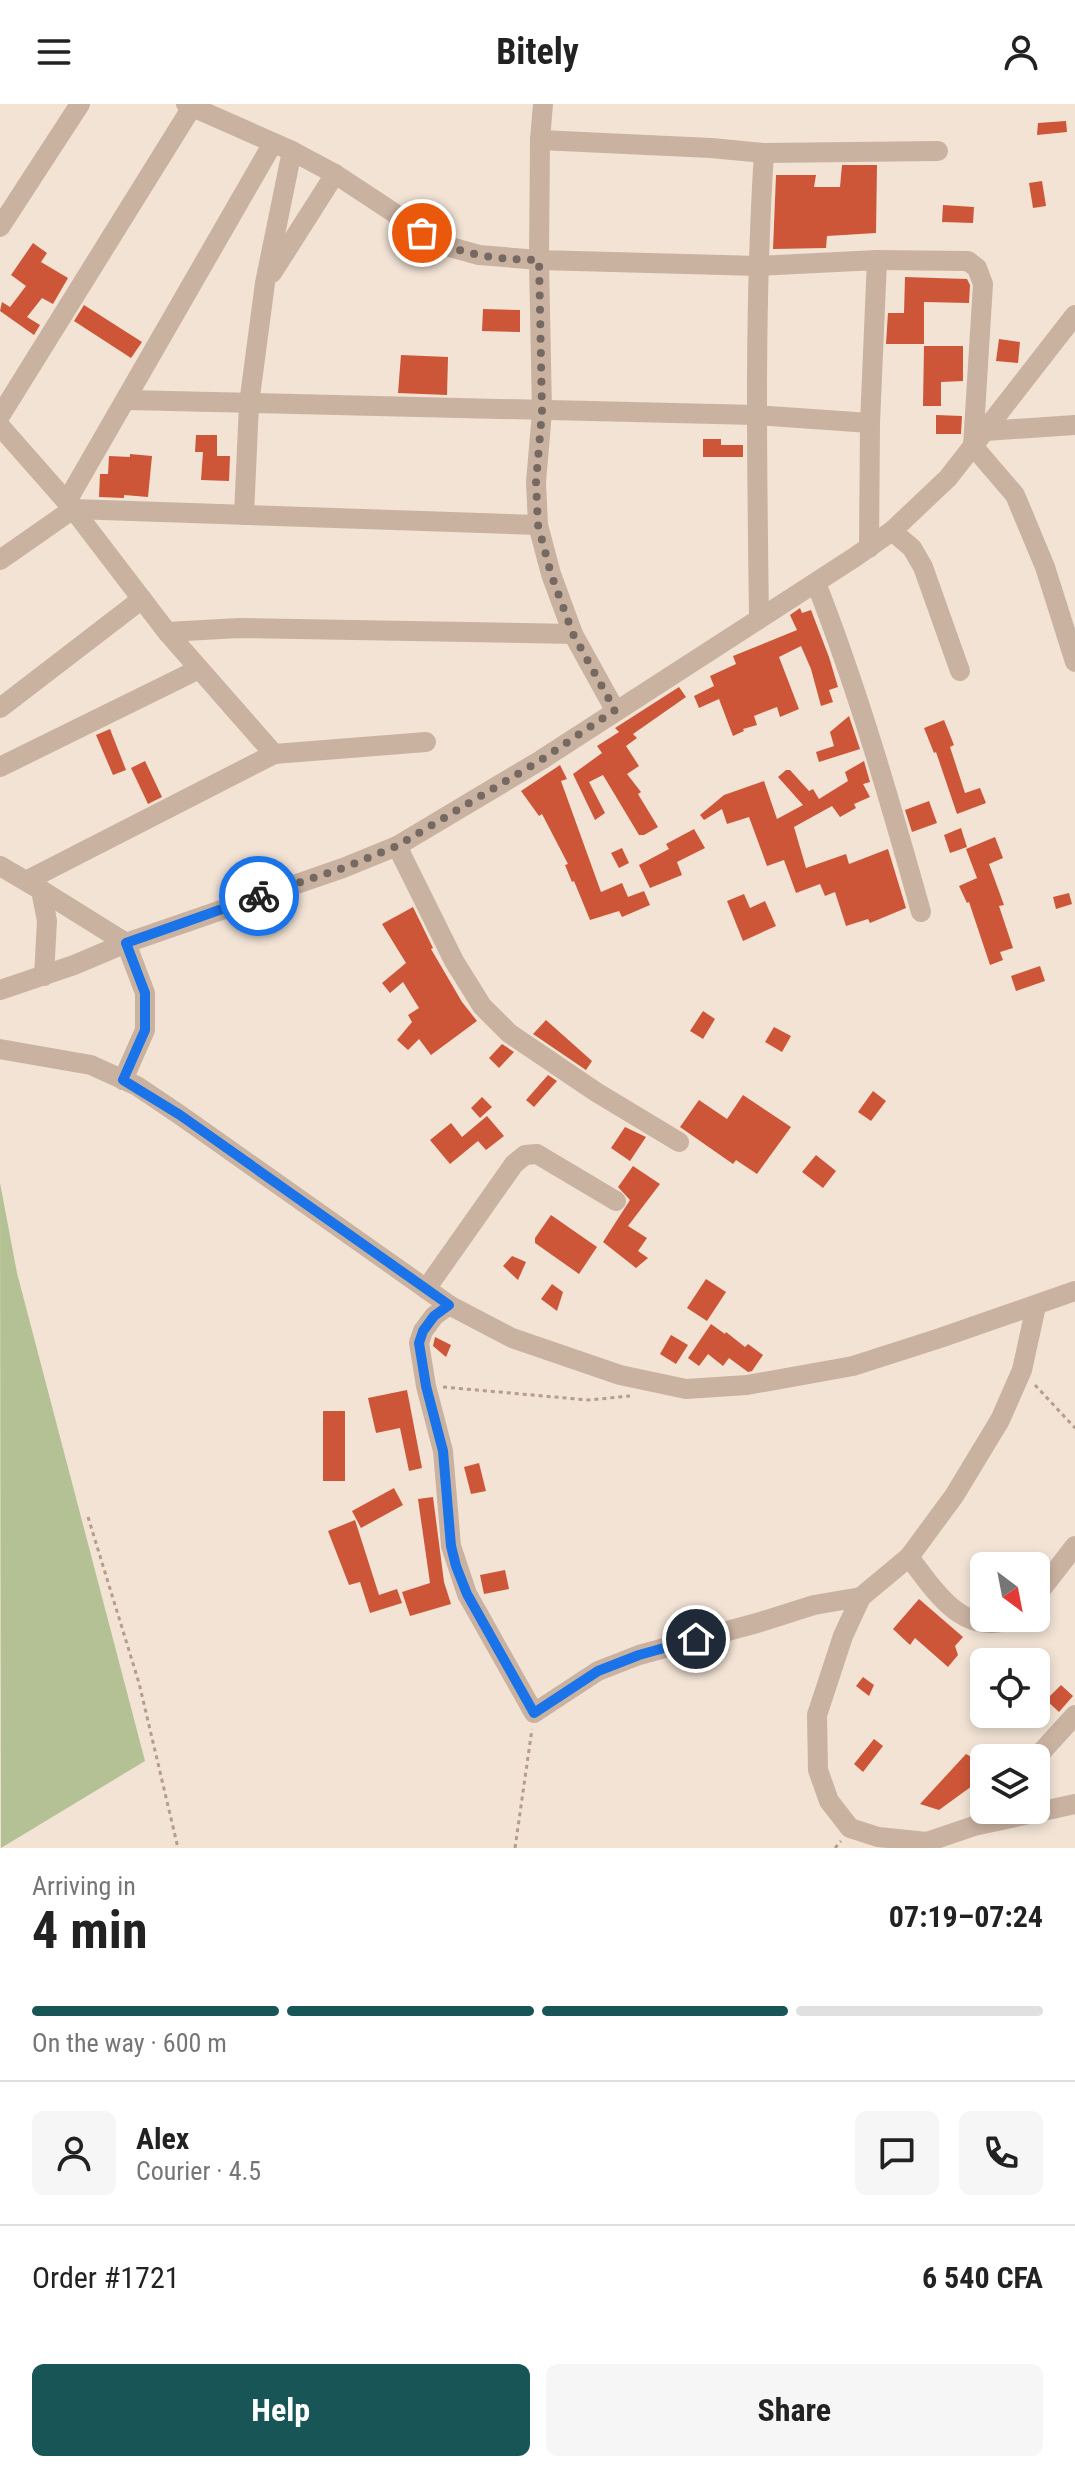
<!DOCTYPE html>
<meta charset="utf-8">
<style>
:root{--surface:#fff;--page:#f6f6f6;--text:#222;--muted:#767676;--line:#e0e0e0;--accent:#185557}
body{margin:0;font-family:"Roboto Condensed",sans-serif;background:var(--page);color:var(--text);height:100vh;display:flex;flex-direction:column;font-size:30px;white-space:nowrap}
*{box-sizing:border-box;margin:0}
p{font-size:26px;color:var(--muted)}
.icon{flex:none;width:44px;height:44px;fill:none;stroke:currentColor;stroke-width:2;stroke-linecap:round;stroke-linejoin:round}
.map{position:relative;height:1744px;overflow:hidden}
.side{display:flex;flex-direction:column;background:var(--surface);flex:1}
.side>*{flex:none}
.needle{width:52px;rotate:148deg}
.tools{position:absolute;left:970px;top:1448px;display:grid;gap:16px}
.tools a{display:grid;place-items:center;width:80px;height:80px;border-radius:12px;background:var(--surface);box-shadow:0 4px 12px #0003;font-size:40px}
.pin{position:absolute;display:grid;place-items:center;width:68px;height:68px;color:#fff;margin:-34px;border:4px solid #fff;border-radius:50%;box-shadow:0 2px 8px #0007}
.courier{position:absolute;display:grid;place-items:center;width:80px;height:80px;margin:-40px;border:6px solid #1a73e8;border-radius:50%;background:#fff;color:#222;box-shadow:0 2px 10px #0007}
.overview em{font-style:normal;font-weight:700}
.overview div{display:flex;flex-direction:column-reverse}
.overview{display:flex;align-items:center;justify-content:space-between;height:136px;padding:0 32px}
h1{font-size:52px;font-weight:700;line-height:60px}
.bar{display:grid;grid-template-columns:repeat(4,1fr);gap:12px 8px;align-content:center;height:96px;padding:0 32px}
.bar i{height:10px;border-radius:6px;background:var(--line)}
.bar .selected{background:var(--accent)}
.bar p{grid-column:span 4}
.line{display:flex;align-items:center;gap:20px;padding:0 32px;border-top:2px solid var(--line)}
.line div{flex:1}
.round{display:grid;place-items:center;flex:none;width:84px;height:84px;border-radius:12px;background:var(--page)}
.button{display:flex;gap:16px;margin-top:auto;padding:16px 32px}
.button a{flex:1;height:92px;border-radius:12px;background:var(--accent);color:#fff;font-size:32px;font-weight:700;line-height:92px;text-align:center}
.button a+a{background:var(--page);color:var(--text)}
header{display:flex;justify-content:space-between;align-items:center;height:104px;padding:0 32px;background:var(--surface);font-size:36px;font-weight:700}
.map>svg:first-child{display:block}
</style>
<header><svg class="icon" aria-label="menu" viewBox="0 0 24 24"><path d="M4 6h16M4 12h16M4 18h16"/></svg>Bitely<svg class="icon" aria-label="person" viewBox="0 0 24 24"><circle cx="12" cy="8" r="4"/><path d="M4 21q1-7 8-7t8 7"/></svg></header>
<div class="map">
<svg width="1075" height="1744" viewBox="0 0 1075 1744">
<rect width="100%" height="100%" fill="#f2e3d5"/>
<path fill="#b4c195" d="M0,1079L17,1169L145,1657L1,1744Z"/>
<g fill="#cd5638">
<path d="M1066,17L1067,28L1037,31L1038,19Z"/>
<path d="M842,61H877L876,129L827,132L826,144L773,145L776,71H816L814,83H840Z"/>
<path d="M1042,77L1046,102L1033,104L1029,79Z"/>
<path d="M943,101L974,103L973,119L942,118Z"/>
<path d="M33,139L47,149L41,158L68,174L53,200L42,194L27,213L40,221L34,231L0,207L2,198L10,203L26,182L11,171Z"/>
<path d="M905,173L967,175L970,181L969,199L924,198V240H886L888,209H904Z"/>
<path d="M84,201L142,238L131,254L74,217Z"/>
<path d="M483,205L520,206V228L482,227Z"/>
<path d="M999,235L1020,238L1018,259L996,257Z"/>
<path d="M924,242H963V277L941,278V302H923Z"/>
<path d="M401,251L448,253L447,291L398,289Z"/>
<path d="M936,311L962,312L961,330H936Z"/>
<path d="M196,331H217V352H230L229,377L201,376L203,348H195Z"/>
<path d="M703,335H721V341H743V353H703Z"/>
<path d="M130,350L152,352L148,393L124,391V394L99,393L100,370H108L109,352L130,353Z"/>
<path d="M800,504L802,509L811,506L829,553L838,583L829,586L833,598L821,602L811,565L801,542L779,553L799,605L780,613L777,603L754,612L757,621L743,625L744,627L733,632L719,595L699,604L694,592L714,582L710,572L736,560L733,552L797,526L790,511Z"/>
<path d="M679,583L686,593L633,630L637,634L626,642L639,662L627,670L641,688L638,690L658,723L644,731H639L603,671L589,678L605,709L595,716L573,670L602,649L597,642L619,628L615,624Z"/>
<path d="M849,612L860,645L819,658L816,648L834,642L830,628Z"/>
<path d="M944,616L954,641L950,643L965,689L980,684L986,699L957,710L936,648L934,649L924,624Z"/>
<path d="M110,625L126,666L113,671L96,631Z"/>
<path d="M145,657L162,693L148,700L131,664Z"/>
<path d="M864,657L870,678L863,680L870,693L854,700L856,704L840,713L832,702L794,723L806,764L846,750L849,760L888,745L906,804L870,819L868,815L846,822L835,788L825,792L820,780L796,789L784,756L767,762L749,713L727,720L722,705L704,716L700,711L724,691L764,677L777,715L803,701L778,673L786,666H790L809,687L813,685L819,695L848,677L845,668Z"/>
<path d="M560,661L567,675L561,677L601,788L622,779L628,793L644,787L650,801L622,813L619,807L590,816L574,777L572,778L565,761L568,760L542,710L539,712L521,687Z"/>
<path d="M929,697L937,719L912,728L905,706Z"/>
<path d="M961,724L967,743L950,749L944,731Z"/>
<path d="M694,725L705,744L677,758L682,771L650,784L639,761L669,745L666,740Z"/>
<path d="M995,733L1003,754L989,760L1004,801L999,802L1013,844L1000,848L1003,856L990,861L969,798L967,799L959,782L977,774L966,745Z"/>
<path d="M622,744L629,759L619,764L611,749Z"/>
<path d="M1069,789L1072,800L1056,805L1053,793Z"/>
<path d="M744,790L750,804L765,797L776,822L743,837L727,797Z"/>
<path d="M413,803L433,844L431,845L462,898L477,917L431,951L419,935L408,946L397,936L412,918L408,911L419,904L403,878L390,889L382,879L406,859L382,820Z"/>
<path d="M1040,862L1045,877L1016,887L1011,872Z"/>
<path d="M703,907L715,915L703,935L690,927Z"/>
<path d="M546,916L592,957L586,966L533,930Z"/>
<path d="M774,923L791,932L782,948L765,938Z"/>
<path d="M502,940L514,948L499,964L489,954Z"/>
<path d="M548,971L557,977L534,1003L526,996Z"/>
<path d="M873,987L886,997L871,1017L858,1008Z"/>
<path d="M743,991L791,1023L757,1070L736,1056L733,1060L680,1023L699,996L727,1015Z"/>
<path d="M482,993L492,1003L480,1014L471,1004Z"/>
<path d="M487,1012L504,1032L486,1046L478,1037L450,1060L430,1036L451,1019L462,1033Z"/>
<path d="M625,1023L646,1033L630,1057L611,1044Z"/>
<path d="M816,1051L836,1067L823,1084L802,1068Z"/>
<path d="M633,1062L660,1080L628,1122L647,1134L638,1147L648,1154L636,1164L603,1138L630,1096L618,1083Z"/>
<path d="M551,1111L597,1143L579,1170L535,1139V1134Z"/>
<path d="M512,1152L526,1158L518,1176L503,1162Z"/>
<path d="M706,1175L726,1188L707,1217L687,1204Z"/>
<path d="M552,1180L563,1188L557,1207L541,1195Z"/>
<path d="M711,1220L725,1230L726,1228L745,1243L748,1240L763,1251L752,1267L748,1268L729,1254L723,1262L708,1250L699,1262L688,1254Z"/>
<path d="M671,1231L688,1241L676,1260L660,1250Z"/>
<path d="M435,1233L451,1241L446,1253L433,1242Z"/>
<path d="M407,1286L422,1364L409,1367L400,1324L376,1329L368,1294Z"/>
<rect x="323" y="1307" width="22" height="70"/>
<path d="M479,1359L486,1387L471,1390L464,1363Z"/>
<path d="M394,1384L403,1401L361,1424L352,1407Z"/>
<path d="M433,1393L444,1478L451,1500L410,1512L402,1488L430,1479L418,1395Z"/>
<path d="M355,1416L379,1491L397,1485L402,1499L370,1509L360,1478L349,1481L328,1427Z"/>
<path d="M505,1466L509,1485L484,1490L480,1471Z"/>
<path d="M919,1495L963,1533L955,1542L958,1551L948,1563L915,1534L910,1541L893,1525Z"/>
<path d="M863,1573L874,1581L869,1592L856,1582Z"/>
<path d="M1061,1581L1073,1592L1059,1608L1046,1596Z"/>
<path d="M874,1635L883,1642L863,1668L854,1660Z"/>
<path d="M966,1650L984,1660L972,1682L939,1706L920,1700Z"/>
</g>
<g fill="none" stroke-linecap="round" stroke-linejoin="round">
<g stroke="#b69c8b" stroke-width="3" stroke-dasharray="4 4" stroke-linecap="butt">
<path d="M1035,1281L1075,1324"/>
<path d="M443,1283L588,1296L630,1292"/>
<path d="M88,1413L139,1579L178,1744"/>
<path d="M515,1744L532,1625"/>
<path d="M835,1744L841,1737"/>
</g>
<g stroke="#cab2a1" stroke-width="20">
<path d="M186,0L292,47L335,70L443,141L479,151L539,156L542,308L536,378L538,421L551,470L573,530L615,606"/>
<path d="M540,36L543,0"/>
<path d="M764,49L938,47"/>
<path d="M0,123L80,0"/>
<path d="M877,156L968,157L977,164L983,180L973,342L1015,391L1045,463L1075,558"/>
<path d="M272,169L335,70"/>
<path d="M127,296L756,311L870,319L869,444"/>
<path d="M0,312L192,3"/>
<path d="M0,322L73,405L167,528L274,650L26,777"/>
<path d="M986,327L1075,321"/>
<path d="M67,397L273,39"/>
<path d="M244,411L249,300L265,179L292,47"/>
<path d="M892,427L912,444L923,463L960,567"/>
<path d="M0,456L73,405L538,421"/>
<path d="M816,479C858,586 890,697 921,808"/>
<path d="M759,515C757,359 754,204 764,49L711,44L540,36L539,156L759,162L877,156L870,319"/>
<path d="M167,528L239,524L573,530"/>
<path d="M0,604L142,495"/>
<path d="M274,650L426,638"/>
<path d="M0,663L199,565"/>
<path d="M397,742L454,857L482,902L509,929L596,988L679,1038"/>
<path d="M0,762L41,786L47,817L44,872"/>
<path d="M41,786L126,839L145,889V926L123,976"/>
<path d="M0,886L74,861L126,839L343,764L397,742L541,656L855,453L892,427L948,374L1075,211"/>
<path d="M0,945L91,961L137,982L180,1011L449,1201L512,1234L620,1271L686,1285L747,1281L853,1262L940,1234L1075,1187"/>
<path d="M426,1185L514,1060L525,1051L537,1050L616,1097"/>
<path d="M449,1201L434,1212L423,1227L419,1239L426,1282L443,1347L451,1442L467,1490L534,1609L598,1567L639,1551L757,1519L814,1501L861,1493"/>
<path d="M1036,1202L1022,1266L1000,1316L954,1392L909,1453L861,1493L843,1532L817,1611L818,1666L829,1697L850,1724L878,1733L927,1738L974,1722L1075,1700"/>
<path d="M909,1453C936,1488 964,1535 1014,1514"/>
<path d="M1036,1492L1075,1442"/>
<path d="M1036,1654L1075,1611"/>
</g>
</g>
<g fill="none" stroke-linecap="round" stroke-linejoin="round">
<path stroke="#766962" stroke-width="8" stroke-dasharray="0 14.4" d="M259,792L343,764L397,742L541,656L615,606L573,530L551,470L538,421L536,378L542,308L539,156C495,155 460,152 422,129"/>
<path stroke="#1a73e8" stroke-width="10" d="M259,792L126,839L145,889V926L123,976L180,1011L449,1201L434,1212L423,1227L419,1239L426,1282L443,1347L451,1442L456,1462L467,1490L534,1609L598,1567L639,1551L696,1535"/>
</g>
</svg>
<div class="tools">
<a><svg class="needle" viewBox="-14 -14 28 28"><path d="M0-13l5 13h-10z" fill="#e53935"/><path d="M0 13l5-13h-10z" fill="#767676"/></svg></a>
<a><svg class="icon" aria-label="locate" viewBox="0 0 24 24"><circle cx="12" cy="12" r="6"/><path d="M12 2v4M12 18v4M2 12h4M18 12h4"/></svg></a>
<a><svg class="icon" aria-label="layers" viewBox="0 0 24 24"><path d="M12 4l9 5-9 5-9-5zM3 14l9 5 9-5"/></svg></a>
</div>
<div class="pin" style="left:422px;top:129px;background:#ea580c"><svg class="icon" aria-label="bag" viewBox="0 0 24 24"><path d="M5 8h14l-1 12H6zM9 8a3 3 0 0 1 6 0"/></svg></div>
<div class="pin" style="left:696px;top:1535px;background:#1f2937"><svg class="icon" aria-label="home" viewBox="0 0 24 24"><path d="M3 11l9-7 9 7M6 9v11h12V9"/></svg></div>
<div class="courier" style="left:259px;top:792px"><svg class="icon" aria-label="bike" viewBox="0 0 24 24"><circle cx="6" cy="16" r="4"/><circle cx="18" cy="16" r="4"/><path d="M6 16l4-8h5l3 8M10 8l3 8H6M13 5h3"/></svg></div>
</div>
<section class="side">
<div class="overview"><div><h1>4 min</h1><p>Arriving in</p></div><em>07:19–07:24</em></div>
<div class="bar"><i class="selected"></i><i class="selected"></i><i class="selected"></i><i></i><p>On the way · 600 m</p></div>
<div class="line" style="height:144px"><a class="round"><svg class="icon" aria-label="person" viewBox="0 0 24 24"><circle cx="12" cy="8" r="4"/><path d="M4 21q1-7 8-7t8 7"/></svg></a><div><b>Alex</b><p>Courier · 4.5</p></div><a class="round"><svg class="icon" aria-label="chat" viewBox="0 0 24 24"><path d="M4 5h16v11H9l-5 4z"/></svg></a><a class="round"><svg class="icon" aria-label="phone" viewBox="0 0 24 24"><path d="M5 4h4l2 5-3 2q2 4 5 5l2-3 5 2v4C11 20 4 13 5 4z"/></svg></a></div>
<div class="line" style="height:104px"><div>Order #1721</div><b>6 540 CFA</b></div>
<div class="button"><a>Help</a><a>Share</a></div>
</section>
